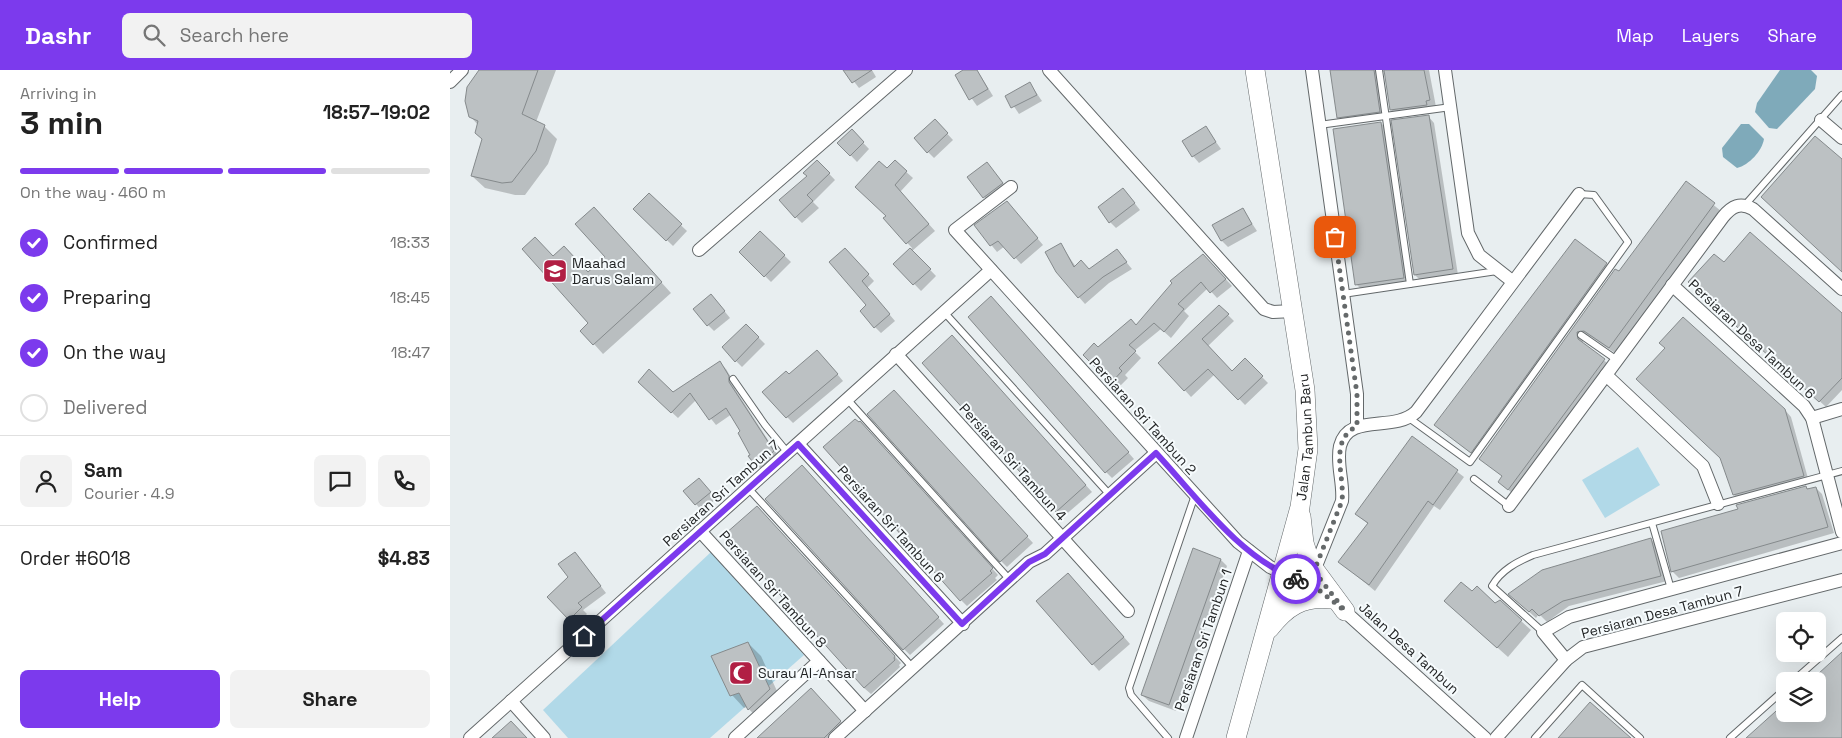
<!DOCTYPE html>
<meta charset="utf-8">
<style>
:root{--surface:#fff;--page:#f2f2f2;--text:#222;--muted:#767676;--line:#e0e0e0;--accent:#7c3aed}
body{margin:0;font-family:"Space Grotesk",sans-serif;background:var(--page);color:var(--text);height:100vh;display:flex;flex-direction:column;font-size:19px;white-space:nowrap}
*{box-sizing:border-box;margin:0}
p{font-size:16px;color:var(--muted)}
.icon{flex:none;width:28px;height:28px;fill:none;stroke:currentColor;stroke-width:2;stroke-linecap:round;stroke-linejoin:round}
.map{position:relative;flex:1;overflow:hidden}
.drawer{display:flex;flex-direction:column;background:var(--surface);width:450px}
.drawer>*{flex:none}
.buttons{position:absolute;left:1326px;top:542px;display:grid;gap:10px}
.buttons a{display:grid;place-items:center;width:50px;height:50px;border-radius:8px;background:var(--surface);box-shadow:0 5px 20px #0002;font-size:25px}
.pin{position:absolute;display:grid;place-items:center;width:42px;height:42px;color:#fff;margin:-21px;border-radius:10px;box-shadow:0 2px 8px #0006}
.courier{position:absolute;display:grid;place-items:center;width:50px;height:50px;margin:-25px;border:4px solid #7c3aed;border-radius:50%;background:#fff;color:#222;box-shadow:0 1px 6px #0007}
.summary em{font-style:normal;font-weight:600}
.summary div{display:flex;flex-direction:column-reverse}
.summary{display:flex;align-items:center;justify-content:space-between;height:85px;padding:0 20px}
h1{font-size:32px;font-weight:600;line-height:38px}
.bar{display:grid;grid-template-columns:repeat(4,1fr);gap:8px 5px;align-content:center;height:60px;padding:0 20px}
.bar i{height:6px;border-radius:4px;background:var(--line)}
.bar .current{background:var(--accent)}
.bar p{grid-column:span 4}
.line{display:flex;align-items:center;gap:12px;padding:0 20px;border-top:1px solid var(--line)}
.line div{flex:1}
.round{display:grid;place-items:center;flex:none;width:52px;height:52px;border-radius:8px;background:var(--page)}
ol{padding:0 20px;list-style:none}
li{display:flex;align-items:center;gap:15px;height:55px}
li p{margin-inline-start:auto}
li .icon{padding:5px;border-radius:50%;background:var(--accent);color:#fff;stroke-width:4}
li:last-child{color:var(--muted)}
li i{width:28px;height:28px;border:2px solid var(--line);border-radius:50%}
.primary-button{display:flex;gap:10px;margin-top:auto;padding:10px 20px}
.primary-button a{flex:1;height:58px;border-radius:8px;background:var(--accent);color:#fff;font-size:20px;font-weight:600;line-height:58px;text-align:center}
.primary-button a+a{background:var(--page);color:var(--text)}
header{display:flex;align-items:center;gap:30px;box-sizing:border-box;height:70px;padding:0 25px;background:var(--accent);color:#fff}
header strong{font-size:24px}
nav{display:flex;gap:28px;margin-inline-start:auto;font-size:18px}
.search{width:350px;height:45px;background:var(--page);display:flex;align-items:center;gap:12px;box-sizing:border-box;padding:0 18px;border-radius:8px;color:var(--muted);font-size:19px}
main{display:flex;flex:1;min-height:0}
.map>svg:first-child{display:block}
</style>
<header>
<strong>Dashr</strong>
<div class="search"><svg class="icon" aria-label="search" viewBox="0 0 24 24"><circle cx="10" cy="10" r="6"/><path d="M15 15l6 6"/></svg>Search here</div>
<nav><a>Map</a><a>Layers</a><a>Share</a></nav>
</header>
<main>
<section class="drawer">
<div class="summary"><div><h1>3 min</h1><p>Arriving in</p></div><em>18:57–19:02</em></div>
<div class="bar"><i class="current"></i><i class="current"></i><i class="current"></i><i></i><p>On the way · 460 m</p></div>
<ol>
<li><svg class="icon" aria-label="check" viewBox="0 0 24 24"><path d="M5 12l5 5 9-10"/></svg>Confirmed<p>18:33</p></li>
<li><svg class="icon" aria-label="check" viewBox="0 0 24 24"><path d="M5 12l5 5 9-10"/></svg>Preparing<p>18:45</p></li>
<li><svg class="icon" aria-label="check" viewBox="0 0 24 24"><path d="M5 12l5 5 9-10"/></svg>On the way<p>18:47</p></li>
<li><i></i>Delivered</li>
</ol>
<div class="line" style="height:90px"><a class="round"><svg class="icon" aria-label="person" viewBox="0 0 24 24"><circle cx="12" cy="8" r="4"/><path d="M4 21q1-7 8-7t8 7"/></svg></a><div><b>Sam</b><p>Courier · 4.9</p></div><a class="round"><svg class="icon" aria-label="chat" viewBox="0 0 24 24"><path d="M4 5h16v11H9l-5 4z"/></svg></a><a class="round"><svg class="icon" aria-label="phone" viewBox="0 0 24 24"><path d="M5 4h4l2 5-3 2q2 4 5 5l2-3 5 2v4C11 20 4 13 5 4z"/></svg></a></div>
<div class="line" style="height:65px"><div>Order #6018</div><b>$4.83</b></div>
<div class="primary-button"><a>Help</a><a>Share</a></div>
</section>
<div class="map">
<svg width="1392" height="668" viewBox="0 0 1392 668">
<rect width="100%" height="100%" fill="#e8eef0"/>
<g fill="#b1d9e8">
<path d="M1188,377L1210,415L1155,448L1132,410Z"/>
<path d="M261,482L354,585L260,668H118L93,640Z"/>
</g>
<g fill="#7faaba">
<path d="M1330,0H1361L1367,6L1365,19L1327,59L1319,58L1305,42L1307,33Z"/>
<path d="M1291,54H1299L1314,69C1312,81 1299,95 1287,98L1273,87L1272,78Z"/>
</g>
<g fill="#0003">
<path d="M31,0H106L86,52L94,56L107,69L98,94L75,125H65L35,118L22,106L33,69L28,55L20,46Z"/>
<path d="M395,0H422L426,7L409,18Z"/>
<path d="M516,0H527L543,26L527,36L506,6Z"/>
<path d="M881,0H935L930,7L936,48L895,53L888,47Z"/>
<path d="M935,0H979L986,37L947,46L941,40Z"/>
<path d="M580,14L592,31L569,44L557,26Z"/>
<path d="M978,46L984,53L1008,205L971,211L965,205Z"/>
<path d="M931,53L937,59L960,213L913,221L906,214Z"/>
<path d="M491,57L503,70L484,88L478,82Z"/>
<path d="M756,58L771,79L749,93L743,86Z"/>
<path d="M402,61L419,79L407,92L389,73Z"/>
<path d="M367,91L385,110L363,132L369,138L352,153L346,147L358,106Z"/>
<path d="M445,92L463,108L450,122L485,161L462,181L486,206L471,221L445,194L462,178L435,149L437,146V100Z"/>
<path d="M537,94L558,119L540,134L519,108Z"/>
<path d="M1236,113L1271,141L1165,283L1141,267L1133,268V274L1161,296L1065,426L1050,412L1053,407L1030,388Z"/>
<path d="M199,125L237,161L223,176L185,139Z"/>
<path d="M679,126L690,140L666,158L660,152Z"/>
<path d="M563,139L593,175L571,194L555,176L547,182L526,156Z"/>
<path d="M793,140L807,161L778,177L772,171Z"/>
<path d="M153,148L221,223L153,284L144,274L140,253L103,187L138,204L157,187Z"/>
<path d="M310,162L341,192L321,212L291,182Z"/>
<path d="M611,175L626,197L640,201L667,181L682,199L659,213L635,234L607,202Z"/>
<path d="M401,186L424,211L417,218L445,251L431,263L425,257Z"/>
<path d="M759,191L782,216L767,228L758,218L734,241L739,246L721,268L711,259L684,281L691,288L675,305L678,308L668,318L635,285L687,256Z"/>
<path d="M1156,194L1162,200L1027,388L986,355Z"/>
<path d="M1274,194L1392,244V320L1376,337L1246,218Z"/>
<path d="M267,232L280,248L264,261L258,255Z"/>
<path d="M548,234L684,389L662,408L656,402Z"/>
<path d="M769,236L784,251L758,276L782,302L795,290L818,313L795,335L765,304L741,327L710,293Z"/>
<path d="M296,255L315,274L292,297L286,291Z"/>
<path d="M508,273L642,422L613,447L473,293Z"/>
<path d="M373,287L393,311L343,353L337,347L339,306Z"/>
<path d="M270,293L276,299L285,314V319L329,387L313,402L300,386L302,385L292,362L282,344L266,355L246,330L228,348L189,312L223,323Z"/>
<path d="M450,328L583,473L557,497L551,491Z"/>
<path d="M1335,340L1341,347L1359,412L1290,431L1284,425L1272,388Z"/>
<path d="M416,359L548,505L545,508L547,510L517,536L511,530Z"/>
<path d="M963,368L1014,407L990,440L984,436L925,521L890,492L918,454L906,444Z"/>
<path d="M359,403L494,554L460,585L454,579Z"/>
<path d="M255,416L266,429L252,441L235,421Z"/>
<path d="M1356,417L1359,420L1366,418L1372,424L1384,463L1229,508L1222,501L1212,462L1289,440Z"/>
<path d="M313,444L451,593L449,595L450,597L421,624L414,618Z"/>
<path d="M1201,469L1207,476L1217,511L1119,536L1097,552L1089,544L1086,548L1066,530Z"/>
<path d="M125,483L156,523L133,540L137,544L126,555L99,527L119,508Z"/>
<path d="M771,490L777,496L726,641L699,631L692,625Z"/>
<path d="M625,511L680,574L649,601L588,532Z"/>
<path d="M1022,523L1071,551L1081,560L1058,587L1005,540Z"/>
<path d="M298,573L311,586L332,632L311,652L297,637L294,638L282,625Z"/>
<path d="M1392,584V668H1298L1335,635V644H1368V611H1361Z"/>
<path d="M367,626L397,658L386,668H308Z"/>
</g>
<g fill="#bcc1c3" stroke="#858a8c">
<path d="M29,0H88L72,44L95,55L86,81L62,112L52,113L21,106L32,69L25,63L28,51L19,47L15,31L17,17Z"/>
<path d="M393,0H422L402,13Z"/>
<path d="M513,0H527L538,19L519,30L505,5Z"/>
<path d="M880,0H924L930,42L887,48Z"/>
<path d="M934,0H974L980,30L976,31L977,35L940,40Z"/>
<path d="M580,12L587,25L561,38L555,26Z"/>
<path d="M979,45L1003,199L964,205L941,50Z"/>
<path d="M485,49L498,63L477,83L464,68Z"/>
<path d="M931,52L954,208L905,215L883,59Z"/>
<path d="M756,56L766,72L742,87L732,71Z"/>
<path d="M402,59L414,72L400,86L387,73Z"/>
<path d="M1365,66L1392,89V202L1311,127Z"/>
<path d="M367,90L380,103L357,125L363,131L345,148L329,130L357,106L353,103Z"/>
<path d="M445,90L457,101L445,115L479,154L456,174L433,148L436,146L405,117L429,91L437,98Z"/>
<path d="M537,92L553,113L533,128L517,107Z"/>
<path d="M1236,111L1265,133L1159,278L1134,261L1127,262L1128,269L1155,289L1058,420L1048,412L1052,406L1029,389L1165,199L1169,201Z"/>
<path d="M673,118L685,133L659,153L648,137Z"/>
<path d="M199,123L232,154L216,171L183,139Z"/>
<path d="M557,131L588,168L564,189L548,171L540,176L524,155Z"/>
<path d="M144,137L212,212L143,275L130,261L138,253L72,179L85,167L103,186L114,176L138,202L155,187L125,154Z"/>
<path d="M793,138L802,154L771,171L762,155Z"/>
<path d="M310,161L335,185L314,207L289,182Z"/>
<path d="M1300,162L1392,243V308L1369,332L1238,212L1264,184L1274,192Z"/>
<path d="M1125,169L1157,193L1021,383L984,355Z"/>
<path d="M611,173L624,197L631,190L639,199L667,179L677,192L653,207L628,228L606,202L595,182Z"/>
<path d="M395,178L419,204L412,211L440,244L424,258L410,241L416,235L379,192Z"/>
<path d="M460,178L481,199L463,215L443,194Z"/>
<path d="M753,184L776,209L760,223L751,212L728,234L734,239L714,262L704,253L679,275L686,281L669,298L672,301L661,313L633,285L644,273L648,277L681,249L686,255L722,213L720,211Z"/>
<path d="M261,224L275,241L257,256L243,239Z"/>
<path d="M541,226L679,382L655,403L518,247Z"/>
<path d="M769,235L779,244L752,269L782,301L795,288L813,306L788,330L758,299L734,321L708,293Z"/>
<path d="M1233,247L1335,339L1354,406L1283,425L1270,388L1186,309L1215,278L1209,273Z"/>
<path d="M296,254L309,267L285,292L272,277Z"/>
<path d="M502,265L636,415L606,442L472,293Z"/>
<path d="M367,280L388,304L336,348L312,322L336,301L339,304Z"/>
<path d="M270,291L279,306V312L324,381L306,396L298,386L300,385L288,363L290,361L276,338L259,350L240,323L221,343L188,312L199,299L223,322Z"/>
<path d="M444,320L578,466L550,492L417,344Z"/>
<path d="M405,349L409,352L410,351L543,498L540,501L542,503L510,531L373,377Z"/>
<path d="M962,366L1008,400L983,435L978,431L919,515L888,492L918,453L905,444Z"/>
<path d="M352,395L489,547L453,580L315,429Z"/>
<path d="M249,408L261,422L245,435L233,421Z"/>
<path d="M1356,416L1357,419L1366,417L1378,457L1221,502L1211,461L1288,439L1286,435Z"/>
<path d="M307,436L445,586L444,588L445,590L414,618L275,464Z"/>
<path d="M1201,468L1211,506L1113,531L1089,546L1082,539L1079,542L1058,524L1092,500Z"/>
<path d="M743,478L771,489L719,635L691,625Z"/>
<path d="M125,482L151,516L128,533L132,537L119,550L97,527L118,507L108,494Z"/>
<path d="M618,503L674,567L642,595L586,531Z"/>
<path d="M1011,512L1022,521L1027,516L1045,533L1050,530L1072,550L1047,578L994,531Z"/>
<path d="M298,572L320,619L298,640L289,623L280,626L261,586Z"/>
<path d="M1392,582V668H1296L1335,633V644H1368V604Z"/>
<path d="M361,618L391,651L374,668H307Z"/>
<path d="M1140,632L1181,668H1108Z"/>
<path d="M61,651L77,668H42Z"/>
</g>
<g fill="none" stroke-linecap="round" stroke-linejoin="round">
<defs>
<g id="lane">
<path d="M929,0L960,214"/>
<path d="M869,55L1001,37"/>
<path d="M1295,135L1392,25"/>
<path d="M893,224L1047,201"/>
<path d="M494,242L660,425"/>
<path d="M1131,265L1167,290"/>
<path d="M283,309L315,355L338,383"/>
<path d="M397,329L560,510"/>
<path d="M959,348L1020,392L1178,172L1144,125L1129,124"/>
<path d="M1024,409L1059,436"/>
<path d="M298,418L463,598"/>
<path d="M1202,453L1221,519"/>
<path d="M1093,562L1042,516C1051,500 1067,492 1083,485L1392,401"/>
<path d="M1343,611L1392,568"/>
<path d="M718,668L681,625L679,618L745,425"/>
<path d="M1085,668L1132,615L1190,668"/>
<path d="M1280,668L1335,619"/>
</g>
<g id="street">
<path d="M599,0L814,239L823,242L843,241"/>
<path d="M862,0L907,324V356"/>
<path d="M995,0L1018,163L1029,185L1062,211"/>
<path d="M0,12L12,0"/>
<path d="M1371,50L1392,68"/>
<path d="M561,117L505,160L788,472L820,497L858,515L881,529L1035,668"/>
<path d="M249,180L456,0"/>
<path d="M1222,215L1354,336L1362,348L1392,462"/>
<path d="M446,284L678,541"/>
<path d="M1156,305L1253,396L1268,434"/>
<path d="M1362,348L1392,339"/>
<path d="M348,374L513,554"/>
<path d="M1059,436L1273,147C1282,136 1290,132 1303,139L1392,219"/>
<path d="M250,461L415,641"/>
<path d="M864,501L892,431C894,413 886,394 890,376C899,342 943,363 966,342L1129,124"/>
<path d="M1116,590L1093,562L1119,547L1392,473"/>
<path d="M61,631L94,668"/>
<path d="M20,668L541,200"/>
<path d="M285,668L369,591"/>
<path d="M385,668L579,492L595,484L706,383"/>
<path d="M736,668L799,481"/>
<path d="M1046,668L1116,590L1133,577L1392,510"/>
</g>
<g id="secondary">
<path d="M851,446L854,473L861,495L895,541"/>
<path d="M819,559C836,537 852,526 881,529"/>
<path id="s1" d="M786,668L850,437L858,379L855,320L805,0"/>
</g>
</defs>
<use href="#lane" stroke="#63686a" stroke-width="8"/>
<use href="#street" stroke="#63686a" stroke-width="14"/>
<use href="#secondary" stroke="#63686a" stroke-width="20"/>
<use href="#lane" stroke="#fff" stroke-width="6"/>
<use href="#street" stroke="#fff" stroke-width="12"/>
<use href="#secondary" stroke="#fff" stroke-width="19"/>
</g>
<g fill="none" stroke-linecap="round" stroke-linejoin="round">
<path stroke="#65696a" stroke-width="5" stroke-dasharray="0 9" d="M846,509L870,521L895,541L864,501L892,431C895,405 878,371 907,356V324L885,167"/>
<path stroke="#7c3aed" stroke-width="6" d="M134,566L348,374L512,554L579,492L595,484L706,383C747,427 789,487 846,509"/>
</g>
<defs>
<symbol id="school-square" viewBox="-11 -11 22 22"><rect x="-9" y="-9" width="18" height="18" rx="4" fill="#b11f44" stroke="#f6fbfd"/><path d="M0-5L7-2L0 1L-7-2ZM-4 1L0 2.5L4 1V4Q0 6-4 4Z" fill="#fff"/></symbol>
<symbol id="mosque-square" viewBox="-11 -11 22 22"><rect x="-9" y="-9" width="18" height="18" rx="4" fill="#b11f44" stroke="#f6fbfd"/><path d="M3.5-4.9A6 6 0 1 0 3.5 4.9A5 5 0 1 1 3.5-4.9Z" fill="#fff"/></symbol>
</defs>
<g fill-rule="evenodd">
<use href="#school-square" x="91" y="187" width="28" height="28"/>
<use href="#mosque-square" x="277" y="589" width="28" height="28"/>
</g>
<g text-anchor="middle" dominant-baseline="central" stroke-width="4" stroke-linejoin="round" paint-order="stroke">
<g font-size="14" fill="#1f2122" stroke="#f6fbfd" text-anchor="start">
<text x="122" y="193">Maahad<tspan x="122" dy="16">Darus Salam</tspan></text>
<text x="308" y="603">Surau Al-Ansar</text>
</g>
<g font-size="14" fill="#1f2122" stroke="#f6fbfd">
<text transform="translate(1302 269) rotate(43)">Persiaran Desa Tambun 6</text>
<text transform="translate(693 346) rotate(48)">Persiaran Sri Tambun 2</text>
<text stroke="none"><textPath href="#s1" startOffset="310">Jalan Tambun Baru</textPath></text>
<text transform="translate(563 392) rotate(48)">Persiaran Sri Tambun 4</text>
<text transform="translate(271 423) rotate(-42)">Persiaran Sri Tambun 7</text>
<text transform="translate(441 454) rotate(48)">Persiaran Sri Tambun 6</text>
<text transform="translate(323 519) rotate(48)">Persiaran Sri Tambun 8</text>
<text transform="translate(1212 542) rotate(-15)">Persiaran Desa Tambun 7</text>
<text transform="translate(753 570) rotate(-71)">Persiaran Sri Tambun 1</text>
<text transform="translate(959 578) rotate(42)">Jalan Desa Tambun</text>
</g>
</g>
</svg>
<div class="buttons">
<a><svg class="icon" aria-label="locate" viewBox="0 0 24 24"><circle cx="12" cy="12" r="6"/><path d="M12 2v4M12 18v4M2 12h4M18 12h4"/></svg></a>
<a><svg class="icon" aria-label="layers" viewBox="0 0 24 24"><path d="M12 4l9 5-9 5-9-5zM3 14l9 5 9-5"/></svg></a>
</div>
<div class="pin" style="left:885px;top:167px;background:#ea580c"><svg class="icon" aria-label="bag" viewBox="0 0 24 24"><path d="M5 8h14l-1 12H6zM9 8a3 3 0 0 1 6 0"/></svg></div>
<div class="pin" style="left:134px;top:566px;background:#1f2937"><svg class="icon" aria-label="home" viewBox="0 0 24 24"><path d="M3 11l9-7 9 7M6 9v11h12V9"/></svg></div>
<div class="courier" style="left:846px;top:509px"><svg class="icon" aria-label="bike" viewBox="0 0 24 24"><circle cx="6" cy="16" r="4"/><circle cx="18" cy="16" r="4"/><path d="M6 16l4-8h5l3 8M10 8l3 8H6M13 5h3"/></svg></div>
</div>
</main>
